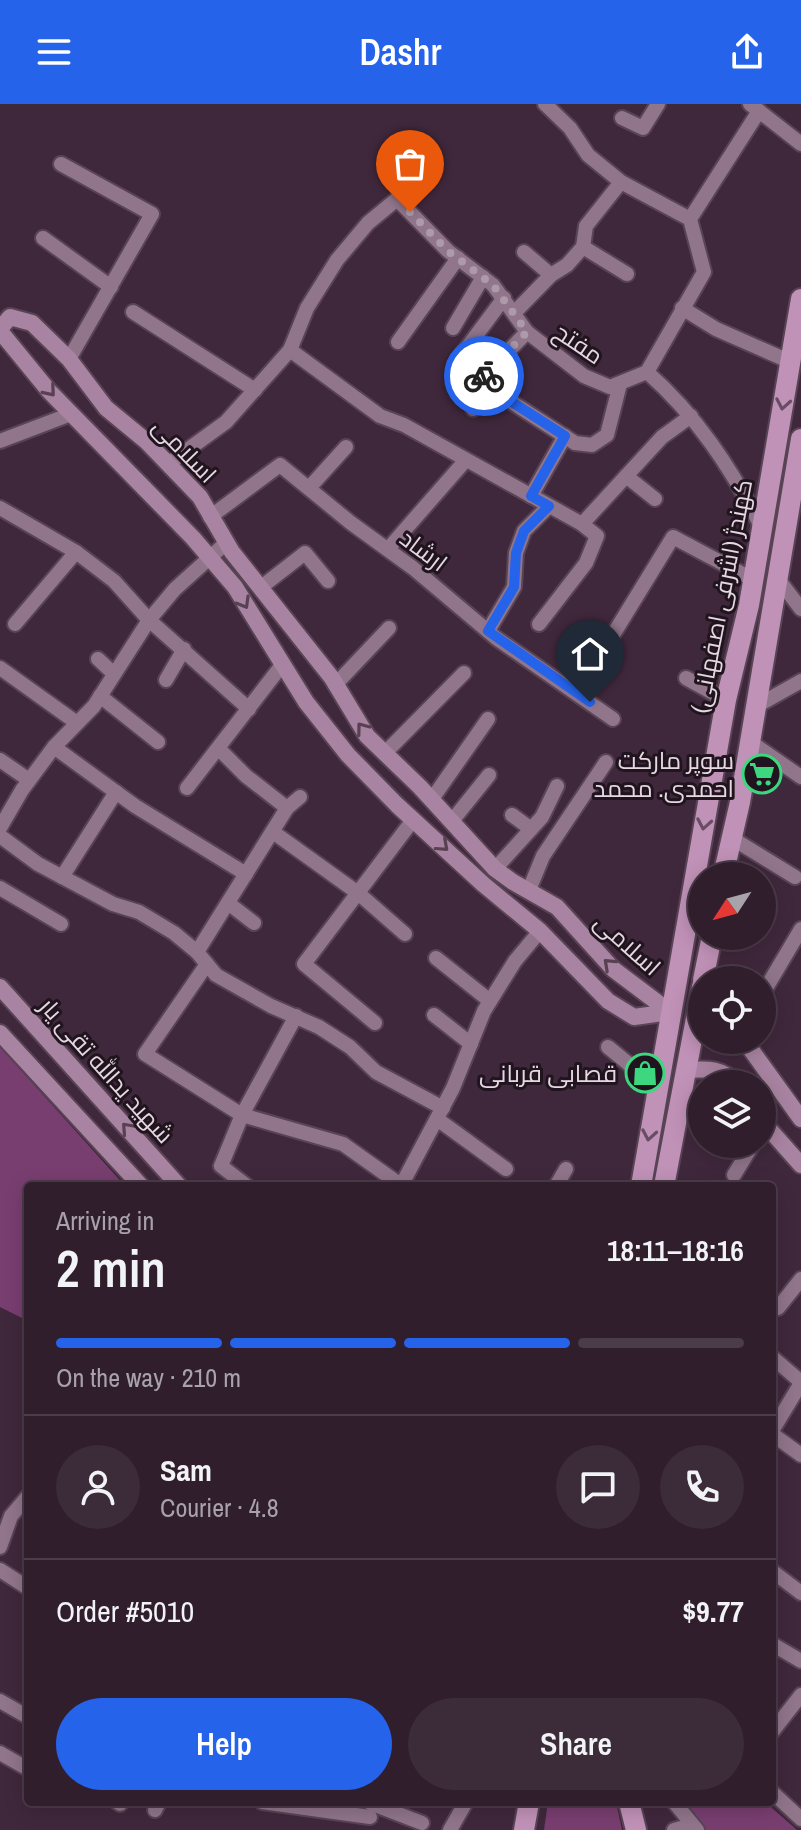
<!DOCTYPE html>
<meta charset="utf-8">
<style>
:root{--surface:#301e2d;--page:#3c2b39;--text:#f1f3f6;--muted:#a8a2aa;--line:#4b3c49;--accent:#2563eb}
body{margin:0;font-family:"Archivo Narrow",Cairo,sans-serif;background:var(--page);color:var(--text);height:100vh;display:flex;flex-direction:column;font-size:30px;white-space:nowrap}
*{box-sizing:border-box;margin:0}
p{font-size:26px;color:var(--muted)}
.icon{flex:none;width:44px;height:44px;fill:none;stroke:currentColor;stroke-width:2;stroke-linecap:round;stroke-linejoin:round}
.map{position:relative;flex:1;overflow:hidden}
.side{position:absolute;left:24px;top:1078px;width:752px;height:624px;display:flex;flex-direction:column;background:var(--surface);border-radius:8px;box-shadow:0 4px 20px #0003,0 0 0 2px var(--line)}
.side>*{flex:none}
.needle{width:52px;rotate:234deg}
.fabs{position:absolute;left:688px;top:758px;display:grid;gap:16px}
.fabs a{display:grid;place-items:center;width:88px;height:88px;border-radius:50%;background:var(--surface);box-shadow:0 4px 20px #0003,0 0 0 2px var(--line);font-size:40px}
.pin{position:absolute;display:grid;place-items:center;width:68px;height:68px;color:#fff;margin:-82px -34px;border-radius:50% 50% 50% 0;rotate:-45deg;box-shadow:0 0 8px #0007}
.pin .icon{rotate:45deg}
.courier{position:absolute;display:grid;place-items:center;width:80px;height:80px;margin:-40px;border:6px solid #2563eb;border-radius:50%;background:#fff;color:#222;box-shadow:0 2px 10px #0007}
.head em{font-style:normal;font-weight:600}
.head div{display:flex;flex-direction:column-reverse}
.head{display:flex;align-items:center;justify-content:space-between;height:136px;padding:0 32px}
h1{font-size:52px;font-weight:600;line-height:60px}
.bar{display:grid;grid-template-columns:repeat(4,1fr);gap:12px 8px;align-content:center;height:96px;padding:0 32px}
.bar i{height:10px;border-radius:6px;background:var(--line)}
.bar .selected{background:var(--accent)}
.bar p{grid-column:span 4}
.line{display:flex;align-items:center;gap:20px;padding:0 32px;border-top:2px solid var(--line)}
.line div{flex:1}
.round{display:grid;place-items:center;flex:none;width:84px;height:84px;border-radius:42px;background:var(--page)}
.cta{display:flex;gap:16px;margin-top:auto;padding:16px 32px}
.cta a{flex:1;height:92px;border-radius:48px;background:var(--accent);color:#fff;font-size:32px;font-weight:600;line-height:92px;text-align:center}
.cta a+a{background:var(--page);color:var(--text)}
header{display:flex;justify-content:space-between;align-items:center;height:104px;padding:0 32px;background:var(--accent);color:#fff;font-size:36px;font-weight:600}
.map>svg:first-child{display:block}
</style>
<header><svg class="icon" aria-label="menu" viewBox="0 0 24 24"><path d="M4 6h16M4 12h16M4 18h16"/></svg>Dashr<svg class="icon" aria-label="share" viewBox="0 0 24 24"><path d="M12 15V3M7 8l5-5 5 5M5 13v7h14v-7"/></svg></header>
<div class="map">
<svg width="801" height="1726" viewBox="0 0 801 1726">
<rect width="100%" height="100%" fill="#40283c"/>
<g fill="#793e70">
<path d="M0,943L125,1082H28V1217L0,1203Z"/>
<path d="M548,1698H616L622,1726H544Z"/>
<path d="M686,1698H765L797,1726H705L697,1719Z"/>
</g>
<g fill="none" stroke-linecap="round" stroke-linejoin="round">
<defs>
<g id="street">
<path d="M545,0L570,24L588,51L621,78L690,115"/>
<path d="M750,0L801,40"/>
<path d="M622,14L643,24L658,0"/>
<path d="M61,60L152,110L69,255"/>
<path d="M43,134L111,183"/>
<path d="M583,143L627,170"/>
<path d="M524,148L551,171"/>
<path d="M682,204L716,225L791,258"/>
<path d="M133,208L255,286"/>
<path d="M515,208L551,171L567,161L583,143L586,122L621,78"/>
<path d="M453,224L483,173"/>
<path d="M527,228L479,277L575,339L592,341L607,331L620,280"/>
<path d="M398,238L458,154"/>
<path d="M290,246L380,312L404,321L582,420L662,333L691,312"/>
<path d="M457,257L504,194"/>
<path d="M647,268L704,168L690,115L759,7"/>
<path d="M473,305L490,284"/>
<path d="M0,337L71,310"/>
<path d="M168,360L226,318L290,246L307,204L337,156L368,119L397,95L448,147L493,181L527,228L584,272L610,283L647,268C697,312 731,364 762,424"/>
<path d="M626,372L655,395"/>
<path d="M309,384L346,343"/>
<path d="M531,392L565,332"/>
<path d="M0,404L76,448L114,477L149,516L249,605"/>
<path d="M210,413L280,361L351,419L413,464L496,534L613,615"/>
<path d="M388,445L465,357"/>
<path d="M778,475L801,505"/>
<path d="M260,484L305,449L328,477"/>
<path d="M15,520L76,448"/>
<path d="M539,520L586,459L597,432L582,420"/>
<path d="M488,527L514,483L516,449L524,427L549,402"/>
<path d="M569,538L600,552L673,433L752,475"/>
<path d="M98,555L114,570"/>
<path d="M0,564L77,619"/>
<path d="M686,574L726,596"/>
<path d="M166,576L184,545"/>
<path d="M335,581L389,524"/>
<path d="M100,592L158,638"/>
<path d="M755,603L801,577"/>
<path d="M749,637L801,673"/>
<path d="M54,643L135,702L246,770"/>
<path d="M219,645L246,672L287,704"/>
<path d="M385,649L464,569"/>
<path d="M0,656L29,676"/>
<path d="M187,684L282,561"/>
<path d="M432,695L488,615"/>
<path d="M512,711L531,725"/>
<path d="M452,717L489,671"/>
<path d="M0,724L22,686L54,643L94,602L149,516L175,485L226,439"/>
<path d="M273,728L358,789L405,830"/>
<path d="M0,732L38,760L113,800L139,808L174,829L197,848L216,871L271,902L319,923L350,943L376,968L443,1004"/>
<path d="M730,733L795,773"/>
<path d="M495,765L542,713L557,682"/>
<path d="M62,773L116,688"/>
<path d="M0,784L61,820"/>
<path d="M529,786L543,752L606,658"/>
<path d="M228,799L254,819"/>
<path d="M197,848L287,704L300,693"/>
<path d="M436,854L490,897"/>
<path d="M207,860L145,950L242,1011L343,1040L402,1082"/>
<path d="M762,891L801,825"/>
<path d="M434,911L471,940"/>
<path d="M375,919L304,860L413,716"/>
<path d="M608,943L658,984"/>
<path d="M437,1015L506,1065"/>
<path d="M734,1071L753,1040"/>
<path d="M247,1082L221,1062L242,1011L296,912"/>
<path d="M401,1082L453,984L484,907L515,857L540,827"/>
<path d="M556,1082L566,1065"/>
<path d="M778,1204L801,1175"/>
<path d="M772,1253L801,1278"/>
<path d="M772,1327L801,1279"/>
<path d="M772,1330L801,1351"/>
<path d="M0,1443L11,1412L28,1392"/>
<path d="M0,1466L28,1484"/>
<path d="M772,1467L801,1489"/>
<path d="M772,1540L801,1557"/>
<path d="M0,1597L28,1613"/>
<path d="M772,1628L801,1591"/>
<path d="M0,1649L28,1665"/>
<path d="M772,1688L801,1715"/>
<path d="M117,1698L120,1700"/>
<path d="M262,1698L370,1713"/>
<path d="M674,1698L697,1726"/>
<path d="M370,1699L422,1719"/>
<path d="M155,1706L159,1698"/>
<path d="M450,1726L466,1698"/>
<path d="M674,1726L692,1721"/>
</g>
<g id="secondary">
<path d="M0,225L10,213L32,219L69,255L106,304L146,337L200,393L232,448L332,574L367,632L420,683L495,765L513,778L557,803L613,865L670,908"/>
<path d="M0,227L49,287L193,434L235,483L306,598L348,651L397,701L483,780L540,827L608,897L634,913L670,908"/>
<path d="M0,883L179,1082"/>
<path d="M0,929L141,1082"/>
<path d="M744,936L801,1015"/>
<path d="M686,966C705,965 723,963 736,980"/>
<path d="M762,1017L801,1061"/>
</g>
<g id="primary">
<path d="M723,772L740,698L801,335"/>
<path d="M703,876L712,832"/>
<path d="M641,1082L726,596L749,501L801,195"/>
<path d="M664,1082L702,883"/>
<path d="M629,1698L636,1726"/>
<path d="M524,1726L529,1698"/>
</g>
</defs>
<use href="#street" stroke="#584455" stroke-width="18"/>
<use href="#secondary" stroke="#584455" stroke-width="20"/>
<use href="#primary" stroke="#584455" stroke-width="24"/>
<use href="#street" stroke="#91758b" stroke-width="14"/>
<use href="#secondary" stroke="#a984a2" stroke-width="16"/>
<use href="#primary" stroke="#c192b8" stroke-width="20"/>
</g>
<defs><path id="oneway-chevron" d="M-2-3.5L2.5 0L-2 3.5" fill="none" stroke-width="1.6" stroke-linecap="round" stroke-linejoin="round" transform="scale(2)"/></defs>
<g stroke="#574153">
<use href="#oneway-chevron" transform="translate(50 287) rotate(50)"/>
<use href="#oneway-chevron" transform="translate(244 499) rotate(60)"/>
<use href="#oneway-chevron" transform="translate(362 624) rotate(-127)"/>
<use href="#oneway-chevron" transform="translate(443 742) rotate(42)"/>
<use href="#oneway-chevron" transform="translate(609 860) rotate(-137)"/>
<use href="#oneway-chevron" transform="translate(127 1024) rotate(-132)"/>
</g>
<g stroke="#684d63">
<use href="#oneway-chevron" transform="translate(783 300) rotate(100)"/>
<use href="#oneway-chevron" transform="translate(704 720) rotate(100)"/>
<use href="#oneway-chevron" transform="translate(649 1031) rotate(100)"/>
</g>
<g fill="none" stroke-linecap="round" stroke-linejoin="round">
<path stroke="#ad9aa9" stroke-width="8" stroke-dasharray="0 14.4" d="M410,108L448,147L493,181L527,228L484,272"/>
<path stroke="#2563eb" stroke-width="10" d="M484,272L479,277L565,332L531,392L549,402L524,427L516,449L514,483L488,527L590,598"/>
</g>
<defs>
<symbol id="supermarket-ring" viewBox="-11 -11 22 22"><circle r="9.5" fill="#20151e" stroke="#3cd77e" stroke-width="1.5"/><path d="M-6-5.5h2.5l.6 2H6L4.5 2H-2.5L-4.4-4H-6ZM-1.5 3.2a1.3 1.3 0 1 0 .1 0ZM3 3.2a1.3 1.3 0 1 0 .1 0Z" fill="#3cd77e"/></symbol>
<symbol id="shop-ring" viewBox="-11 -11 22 22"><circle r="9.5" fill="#20151e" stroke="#3cd77e" stroke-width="1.5"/><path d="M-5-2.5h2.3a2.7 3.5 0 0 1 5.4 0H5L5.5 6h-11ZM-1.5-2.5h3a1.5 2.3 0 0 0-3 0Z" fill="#3cd77e"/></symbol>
</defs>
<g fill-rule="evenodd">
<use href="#supermarket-ring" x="740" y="648" width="44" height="44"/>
<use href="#shop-ring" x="623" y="947" width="44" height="44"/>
</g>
<g text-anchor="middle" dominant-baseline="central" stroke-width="6" stroke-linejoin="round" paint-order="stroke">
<g font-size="24" fill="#e7d7e3" stroke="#20151e">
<text transform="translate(579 239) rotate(34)">مفتح</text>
<text transform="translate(185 346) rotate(46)">اسلامی</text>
<text transform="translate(424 446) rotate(37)">ارشاد</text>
<text transform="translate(721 492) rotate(-79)">کهندژ (اشرفی اصفهانی)</text>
<text transform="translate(628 840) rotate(42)">اسلامی</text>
<text transform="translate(107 966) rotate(48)">شهید یدالله تقی یار</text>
</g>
<g font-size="24" fill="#e7d7e3" stroke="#20151e" text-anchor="end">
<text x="734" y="656">سوپر مارکت<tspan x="734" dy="28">احمدی. محمد</tspan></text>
<text x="617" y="969">قصابی قربانی</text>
</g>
</g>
</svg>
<div class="fabs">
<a><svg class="needle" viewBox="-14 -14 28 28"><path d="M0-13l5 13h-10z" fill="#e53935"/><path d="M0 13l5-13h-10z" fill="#a8a2aa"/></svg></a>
<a><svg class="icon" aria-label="locate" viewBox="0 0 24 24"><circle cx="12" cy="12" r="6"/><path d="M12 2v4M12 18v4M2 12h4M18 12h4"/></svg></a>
<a><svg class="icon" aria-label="layers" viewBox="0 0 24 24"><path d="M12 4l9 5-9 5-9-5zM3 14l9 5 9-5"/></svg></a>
</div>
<div class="pin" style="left:410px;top:108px;background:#ea580c"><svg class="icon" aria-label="bag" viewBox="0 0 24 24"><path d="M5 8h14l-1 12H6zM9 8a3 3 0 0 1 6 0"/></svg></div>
<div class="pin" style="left:590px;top:598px;background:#1f2937"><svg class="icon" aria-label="home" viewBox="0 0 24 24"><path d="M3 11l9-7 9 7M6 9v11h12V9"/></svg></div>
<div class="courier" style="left:484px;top:272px"><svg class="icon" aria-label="bike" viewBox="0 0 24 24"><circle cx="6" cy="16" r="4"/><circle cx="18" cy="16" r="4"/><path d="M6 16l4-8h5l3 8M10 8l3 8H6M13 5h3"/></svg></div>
<section class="side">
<div class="head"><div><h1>2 min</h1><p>Arriving in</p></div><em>18:11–18:16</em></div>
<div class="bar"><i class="selected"></i><i class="selected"></i><i class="selected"></i><i></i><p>On the way · 210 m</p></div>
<div class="line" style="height:144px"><a class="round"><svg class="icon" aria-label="person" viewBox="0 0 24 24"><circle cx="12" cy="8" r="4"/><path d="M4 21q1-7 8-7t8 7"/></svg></a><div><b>Sam</b><p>Courier · 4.8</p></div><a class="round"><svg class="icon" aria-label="chat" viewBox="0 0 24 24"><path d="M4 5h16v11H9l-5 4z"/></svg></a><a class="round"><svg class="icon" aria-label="phone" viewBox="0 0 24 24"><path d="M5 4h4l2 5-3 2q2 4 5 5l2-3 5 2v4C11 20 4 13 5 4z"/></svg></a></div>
<div class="line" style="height:104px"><div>Order #5010</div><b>$9.77</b></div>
<div class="cta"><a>Help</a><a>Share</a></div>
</section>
</div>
